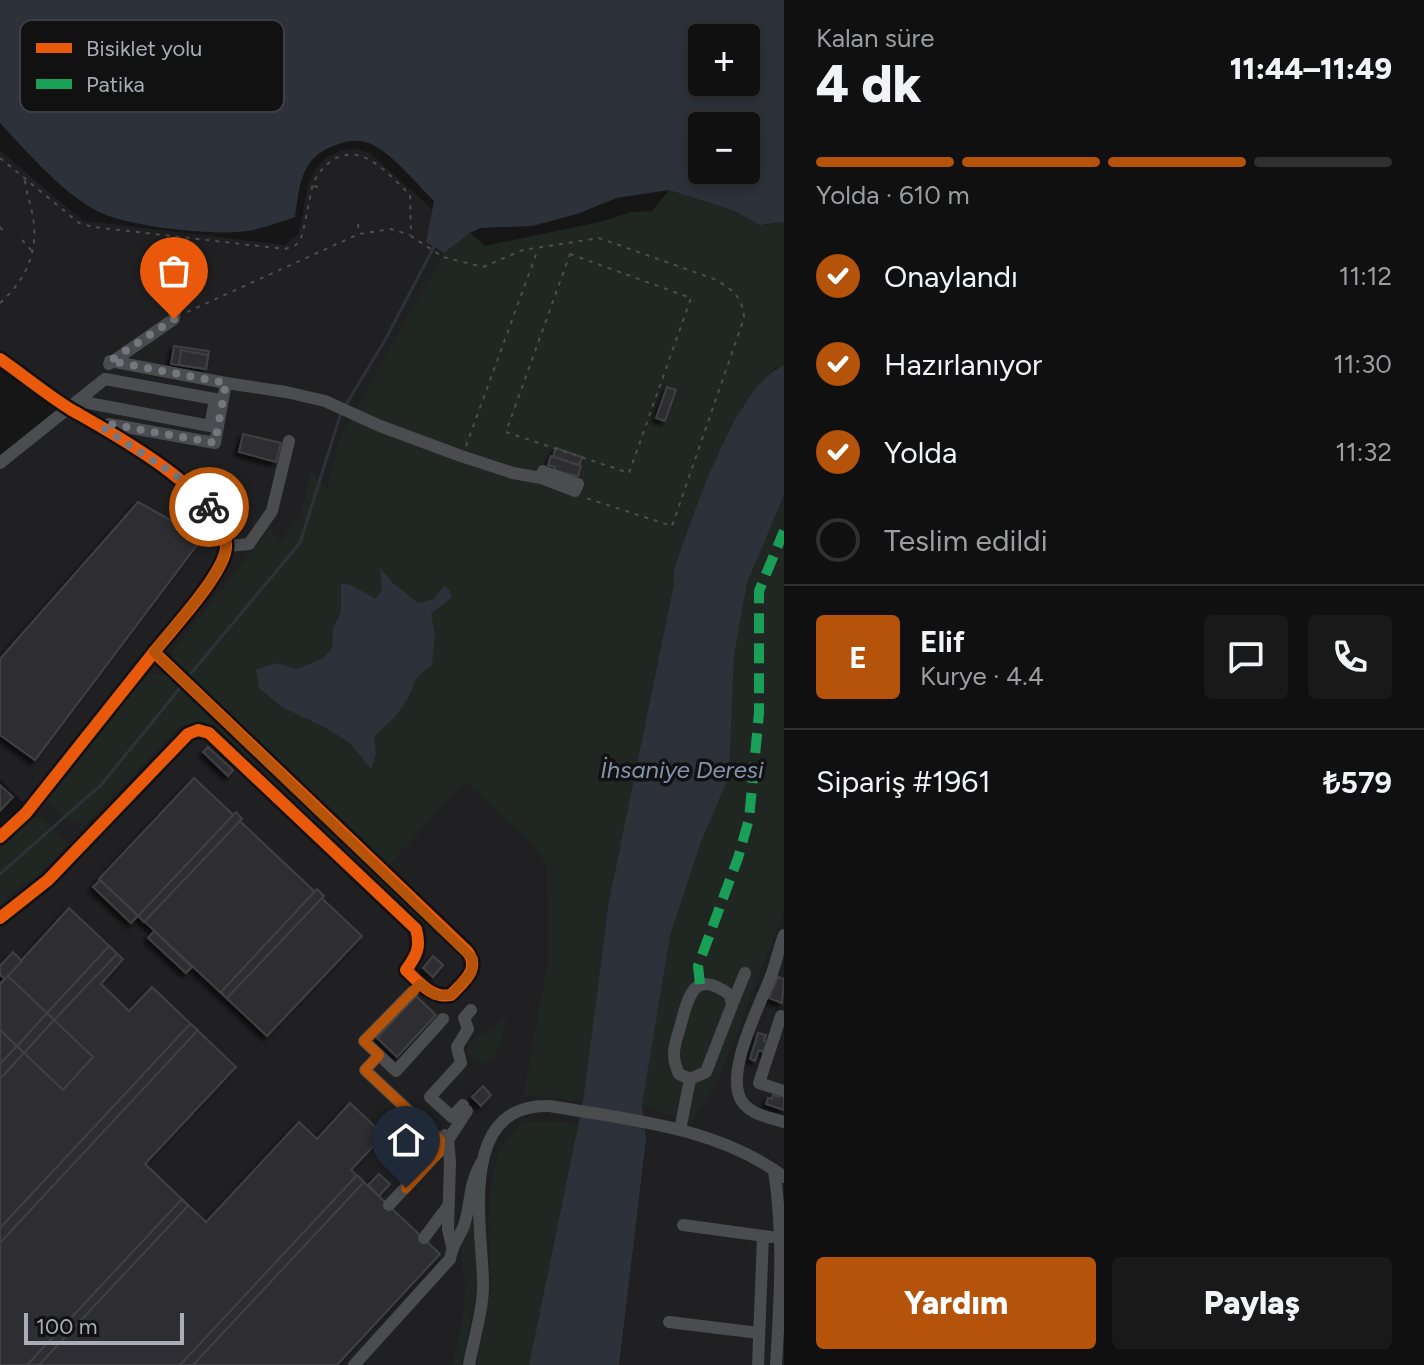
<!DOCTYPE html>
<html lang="tr">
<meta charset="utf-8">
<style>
:root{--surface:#101011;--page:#19191a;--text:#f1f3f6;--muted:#9c9d9f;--line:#303031;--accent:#b45309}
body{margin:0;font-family:Figtree,sans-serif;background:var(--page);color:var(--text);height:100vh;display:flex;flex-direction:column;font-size:30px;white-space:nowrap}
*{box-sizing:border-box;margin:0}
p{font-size:26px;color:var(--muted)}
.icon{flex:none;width:44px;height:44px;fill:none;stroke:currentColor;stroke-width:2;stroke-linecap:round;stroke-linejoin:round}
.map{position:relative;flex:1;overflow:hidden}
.details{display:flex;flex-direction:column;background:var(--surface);width:640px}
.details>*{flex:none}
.tools{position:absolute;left:688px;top:24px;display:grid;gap:16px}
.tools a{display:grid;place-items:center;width:72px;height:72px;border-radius:8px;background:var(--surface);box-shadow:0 4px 12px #0003,0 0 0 2px var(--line);font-size:40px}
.scale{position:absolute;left:24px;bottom:20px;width:160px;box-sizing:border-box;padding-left:8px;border:4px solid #a9abb6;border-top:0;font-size:22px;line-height:28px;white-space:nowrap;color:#a9abb6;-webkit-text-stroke:6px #111112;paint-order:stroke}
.pin{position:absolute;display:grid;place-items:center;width:68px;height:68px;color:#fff;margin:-82px -34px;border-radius:50% 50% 50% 0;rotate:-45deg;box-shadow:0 0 8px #0007}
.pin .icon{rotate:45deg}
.courier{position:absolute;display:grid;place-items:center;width:80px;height:80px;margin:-40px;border:6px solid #b45309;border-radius:50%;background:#fff;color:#222;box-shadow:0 2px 10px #0007}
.overview em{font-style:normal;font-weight:800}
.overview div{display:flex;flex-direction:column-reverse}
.overview{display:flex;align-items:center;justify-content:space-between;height:136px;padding:0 32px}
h1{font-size:52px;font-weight:800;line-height:60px}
.bar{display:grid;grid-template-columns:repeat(4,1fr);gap:12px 8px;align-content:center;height:96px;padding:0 32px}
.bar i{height:10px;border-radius:6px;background:var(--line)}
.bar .selected{background:var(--accent)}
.bar p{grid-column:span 4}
.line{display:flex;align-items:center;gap:20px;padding:0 32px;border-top:2px solid var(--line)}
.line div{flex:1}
.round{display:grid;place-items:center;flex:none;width:84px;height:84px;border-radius:8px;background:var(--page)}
ol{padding:0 32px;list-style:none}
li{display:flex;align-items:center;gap:24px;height:88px}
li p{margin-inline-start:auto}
li .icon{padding:8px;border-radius:50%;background:var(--accent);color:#fff;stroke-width:4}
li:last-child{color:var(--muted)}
li i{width:44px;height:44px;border:4px solid var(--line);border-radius:50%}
.action{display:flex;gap:16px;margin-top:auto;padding:16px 32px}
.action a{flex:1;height:92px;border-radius:8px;background:var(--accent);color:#fff;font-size:32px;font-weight:800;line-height:92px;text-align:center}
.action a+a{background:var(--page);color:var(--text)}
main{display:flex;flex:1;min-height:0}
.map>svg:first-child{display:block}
</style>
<main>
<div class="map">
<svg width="784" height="1365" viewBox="0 0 784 1365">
<defs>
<filter id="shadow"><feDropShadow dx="-4" dy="4" stdDeviation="2" flood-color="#0009"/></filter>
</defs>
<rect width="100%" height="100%" fill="#161617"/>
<path fill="#202022" d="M355,149L370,153L433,210L426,242L443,253L470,233L485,246L600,222L632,212L674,584L700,688L784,419V1365H0V851L38,817L0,779V463L69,408L0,357V150L72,212L85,221L285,245L299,233L308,185L316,168L326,158L341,150Z"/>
<g fill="#202722">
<path d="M669,190L732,210L764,225L784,222V365L774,369L717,455L674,570V584L609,901L583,1102L539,1096L523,1097L548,961L547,864L534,846L465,781L389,865L177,664L172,652L270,528L280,543L300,517L311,470L327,492L337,447L345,428L444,253L470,233L485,246L600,222L632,212L652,211Z"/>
<path d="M784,495V911L717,1083L691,1122L642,1105L670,936L701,842L729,776L734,655L747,583Z"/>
<path d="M152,673L167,676L250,757L248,759C225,738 212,714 178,727L81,829L79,828L82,824L78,820L74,824L69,818L66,819L44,799L146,675Z"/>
<path d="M31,815L43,819L66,841V846L36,877L20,886L0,905V843Z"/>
<path d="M506,1017L500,1046L493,1057L485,1062L474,1061L467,1051L469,1041L497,1026Z"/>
<path d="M523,1121L579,1123L529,1365H477L491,1282L488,1225L492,1175L501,1146Z"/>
<path d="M473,1222L477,1285L463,1365H453C457,1342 464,1318 465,1295C465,1270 454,1243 473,1222Z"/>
</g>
<g fill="#2d3139" fill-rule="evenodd">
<path d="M0,0H784V222L761,225L732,210L669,190L617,198L577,214L532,226L480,228L470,233L444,253L426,242L434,201C416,183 397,159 375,146C363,139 351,140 339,144C301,155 300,183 295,217C280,222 264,228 248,231C215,236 131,227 101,213C65,196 27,152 0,123ZM702,38H746V82H702ZM702,126H746V170H702Z"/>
<path d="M784,365V495L747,583L734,655L729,776L701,842L670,936L642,1105L646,1139L619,1365H529L583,1102L609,901L674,584V570C692,519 734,386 784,365Z"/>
<path d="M380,568L393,583L418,603L434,599L444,586L450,590L452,597L431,614L435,634L432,665C408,682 419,680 406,701C397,716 387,725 374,736L376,754L371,769L351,744L330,730L282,707L259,688L256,670L276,663L297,669L324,658L332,648L333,628L341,613V583L351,585L376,599L382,589Z"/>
</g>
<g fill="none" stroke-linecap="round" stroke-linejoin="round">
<g stroke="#2d3139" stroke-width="3">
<path d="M345,406L384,342L436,243"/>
<path d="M187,678L300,543L341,413"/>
<path d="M0,874L102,784L183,684"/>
</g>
</g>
<g fill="#2f2f31" stroke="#3f4043" stroke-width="2" filter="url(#shadow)">
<path d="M174,346L209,351L206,369L171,364Z"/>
<path d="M181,350L208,355L206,369L179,365Z"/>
<path d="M667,387L676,390L665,421L656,418Z"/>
<path d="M243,434L281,443L276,462L239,452Z"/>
<path d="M556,448L582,457L579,465L553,457Z"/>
<path d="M551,456L581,466L578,476L554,471L555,467L548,465Z"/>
<path d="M138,502L176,523L200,541L35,760L0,735V659Z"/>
<path d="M208,747L233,770L228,776L203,752Z"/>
<path d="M194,778L362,936L267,1036L99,879Z"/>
<path d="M0,785L13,797L0,811Z"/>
<path d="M236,812L242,819L144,922L138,916Z"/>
<path d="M100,880L138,916L131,923L93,887Z"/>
<path d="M317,889L324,896L227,998L221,992Z"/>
<path d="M69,908L123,959L101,984L129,1011L152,987L236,1067L145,1164L206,1222L299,1122L317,1139L350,1103L384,1135L351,1170L440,1254L337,1365H0V984Z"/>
<path d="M154,931L192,967L186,973L148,938Z"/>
<path d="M109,946L117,954L54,1020L47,1013Z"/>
<path d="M13,952L22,961L5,979L0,975V966Z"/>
<path d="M433,956L443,965L433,977L423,968Z"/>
<path d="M8,976L93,1057L63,1090L0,1030V984Z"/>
<path d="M778,977L784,979L782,1003L769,998Z"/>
<path d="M416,996L436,1015L397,1057L377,1038Z"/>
<path d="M47,1013L54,1020L24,1053L17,1046Z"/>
<path d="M190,1024L198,1030L0,1243V1228Z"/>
<path d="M758,1033L766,1035L764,1041L768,1043L765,1053L759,1050L755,1061L750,1059Z"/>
<path d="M17,1046L24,1053L0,1079V1064Z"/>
<path d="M483,1086L491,1095L481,1106L472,1097Z"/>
<path d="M780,1092L784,1094V1110L766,1104L768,1098L772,1099L773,1095L779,1097Z"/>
<path d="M379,1174L390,1184L379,1196L368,1185Z"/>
<path d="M357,1175L364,1182L193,1365H180Z"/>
<path d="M182,1199L188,1206L39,1365H27Z"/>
</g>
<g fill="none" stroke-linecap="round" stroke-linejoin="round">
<g stroke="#4c4d50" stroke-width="2" stroke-dasharray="4 6" stroke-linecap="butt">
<path d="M0,158L79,223L93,227L285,249L296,245L301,238C306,222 308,205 312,188C315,177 321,169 330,162C361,139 389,175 410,195L411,236L443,257L483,267L523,250L599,238L714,279C731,288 743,297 744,318L672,526L586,498"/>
<path d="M314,186L321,188"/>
<path d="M358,224L359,233"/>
<path d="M0,227L4,232"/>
<path d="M22,240L32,251"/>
<path d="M570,254L691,298L629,473L506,432Z"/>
<path d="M0,303C27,279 40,249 32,212C30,201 26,192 25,180"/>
<path d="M187,312L359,234L391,229L410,235"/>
<path d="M466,446L538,249"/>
</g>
<g stroke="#4b4c4f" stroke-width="12">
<path d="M0,359C23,375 46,394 70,409C110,432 228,495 226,547C225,573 172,629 154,652"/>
<path d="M109,364L174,319L181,261"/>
<path d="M226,383L286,392L325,401L380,426L461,456L513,473L541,478L575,491L578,484L543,471L541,478"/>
<path d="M102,427L109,424L215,443L226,383L110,361"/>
<path d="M0,463L105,379L215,399L210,426L78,401"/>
<path d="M227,546L249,544L272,511L289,441"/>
<path d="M0,837L26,813L154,652L467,951C481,969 464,981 451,995C432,999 419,982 406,970C417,955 421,947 416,929L209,733L198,730L188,734L48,880L0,918"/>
<path d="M784,935C779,948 776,963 771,976C760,1005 725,1071 741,1100C750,1115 768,1117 784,1122"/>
<path d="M732,1005L745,973"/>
<path d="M781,1016L759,1083L784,1091"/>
<path d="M379,1055L364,1041L420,984"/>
<path d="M463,1105L452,1117L430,1097L461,1063L457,1047L468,1029L464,1018L471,1010"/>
<path d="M680,1130L690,1079L679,1074C669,1052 676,1043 682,1020C690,989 698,971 730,995L732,1005L706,1072L690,1079"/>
<path d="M440,1140L365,1070L379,1055L396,1071L443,1019"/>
<path d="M774,1170C784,1235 780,1299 776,1365"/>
<path d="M389,1205L439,1152L440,1140L445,1135"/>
<path d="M683,1225L771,1237"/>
<path d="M424,1238L448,1206"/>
<path d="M452,1247L448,1229L450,1162L448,1140L467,1111"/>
<path d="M669,1322L759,1333"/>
<path d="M354,1365L450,1259C452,1246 458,1239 463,1228C472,1205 467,1188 481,1163"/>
<path d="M469,1365C474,1338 484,1307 483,1280C481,1220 458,1103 550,1106C630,1120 718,1127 784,1177"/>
<path d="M758,1365L763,1236"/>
</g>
<path stroke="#1a9f57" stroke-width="10" stroke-dasharray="20 10" stroke-linecap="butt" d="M700,984L698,966L738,858L749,819L759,713V591L784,531"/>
<defs>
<g id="cycleway">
<path d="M0,359C23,375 46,394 70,409C110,432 228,495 226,547C225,573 172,629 154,652"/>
<path d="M0,837L26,813L154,652L467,951C481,969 464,981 451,995C432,999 419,982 406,970C417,955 421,947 416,929L209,733L198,730L188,734L48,880L0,918"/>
</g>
</defs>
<use href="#cycleway" stroke="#111112" stroke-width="17"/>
<use href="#cycleway" stroke="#e8590c" stroke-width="12"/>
</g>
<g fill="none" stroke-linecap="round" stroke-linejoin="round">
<path stroke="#76777e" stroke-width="8" stroke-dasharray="0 14.4" d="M174,319L110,361L226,383L215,443L109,424L102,427L189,484L209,507"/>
<path stroke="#b45309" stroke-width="10" d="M209,507C218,517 227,534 226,547C224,575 172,628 154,652L473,959L471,973L451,995H435L420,984L364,1041L379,1055L365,1070L440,1140L439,1152L406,1188"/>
</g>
<g text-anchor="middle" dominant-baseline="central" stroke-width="7" stroke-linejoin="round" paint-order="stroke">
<g font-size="24" font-style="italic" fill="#8493ad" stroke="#111112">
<text x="682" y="769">İhsaniye Deresi</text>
</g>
</g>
<rect x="20" y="20" width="264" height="92" rx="12" fill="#111112" stroke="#3f3f43" stroke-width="2"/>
<rect x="36" y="43" width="36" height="10" fill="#e8590c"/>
<rect x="36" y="79" width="36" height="10" fill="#1a9f57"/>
<g font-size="22" fill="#a9abb6">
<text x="86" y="56">Bisiklet yolu</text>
<text x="86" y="92">Patika</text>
</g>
</svg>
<div class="tools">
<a>+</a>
<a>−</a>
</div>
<div class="scale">100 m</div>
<div class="pin" style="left:174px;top:319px;background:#ea580c"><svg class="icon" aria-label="bag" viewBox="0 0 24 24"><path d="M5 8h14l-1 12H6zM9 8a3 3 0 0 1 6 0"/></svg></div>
<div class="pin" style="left:406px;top:1188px;background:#1f2937"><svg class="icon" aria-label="home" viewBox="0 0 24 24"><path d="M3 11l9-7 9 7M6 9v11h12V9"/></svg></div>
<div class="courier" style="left:209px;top:507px"><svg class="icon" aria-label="bike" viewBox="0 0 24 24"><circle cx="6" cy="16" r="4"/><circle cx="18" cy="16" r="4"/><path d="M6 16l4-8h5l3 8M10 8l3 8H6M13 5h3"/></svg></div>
</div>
<section class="details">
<div class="overview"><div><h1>4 dk</h1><p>Kalan süre</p></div><em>11:44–11:49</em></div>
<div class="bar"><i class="selected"></i><i class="selected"></i><i class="selected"></i><i></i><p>Yolda · 610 m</p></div>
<ol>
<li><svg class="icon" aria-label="check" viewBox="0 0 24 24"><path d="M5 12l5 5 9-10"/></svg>Onaylandı<p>11:12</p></li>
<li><svg class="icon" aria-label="check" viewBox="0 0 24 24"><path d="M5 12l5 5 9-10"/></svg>Hazırlanıyor<p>11:30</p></li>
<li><svg class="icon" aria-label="check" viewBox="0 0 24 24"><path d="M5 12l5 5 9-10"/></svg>Yolda<p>11:32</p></li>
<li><i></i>Teslim edildi</li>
</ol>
<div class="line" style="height:144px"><b class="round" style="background:var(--accent);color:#fff">E</b><div><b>Elif</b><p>Kurye · 4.4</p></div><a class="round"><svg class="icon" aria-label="chat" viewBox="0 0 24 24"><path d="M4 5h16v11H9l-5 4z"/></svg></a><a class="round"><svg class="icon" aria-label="phone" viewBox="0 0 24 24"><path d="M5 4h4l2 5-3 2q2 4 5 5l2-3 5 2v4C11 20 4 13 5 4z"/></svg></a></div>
<div class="line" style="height:104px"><div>Sipariş #1961</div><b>₺579</b></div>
<div class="action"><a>Yardım</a><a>Paylaş</a></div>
</section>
</main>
